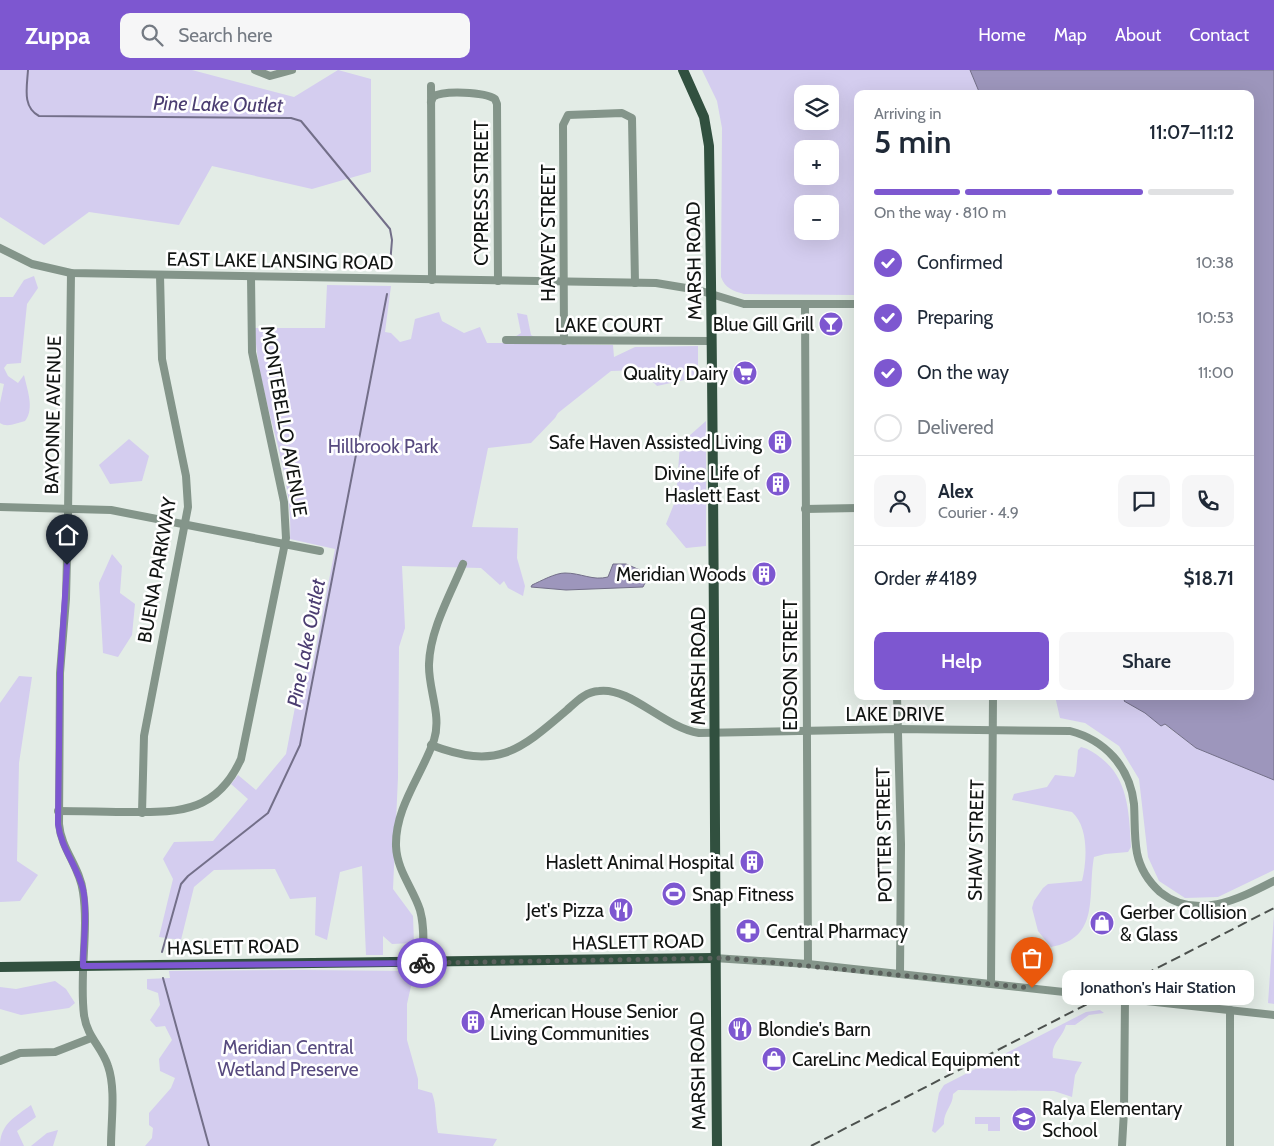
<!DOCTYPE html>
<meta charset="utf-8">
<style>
:root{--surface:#fff;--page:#f6f6f7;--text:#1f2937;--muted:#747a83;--line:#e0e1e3;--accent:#7d57d0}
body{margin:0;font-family:Cabin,sans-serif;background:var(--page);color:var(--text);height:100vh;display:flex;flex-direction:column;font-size:19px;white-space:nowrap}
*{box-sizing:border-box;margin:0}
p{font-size:16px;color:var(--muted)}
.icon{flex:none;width:28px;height:28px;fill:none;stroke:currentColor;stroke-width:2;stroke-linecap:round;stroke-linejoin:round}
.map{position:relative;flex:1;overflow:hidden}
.side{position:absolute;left:854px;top:20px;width:400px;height:610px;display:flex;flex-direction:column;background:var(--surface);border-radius:10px;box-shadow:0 5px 20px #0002}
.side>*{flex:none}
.fabs{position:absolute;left:794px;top:15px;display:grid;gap:10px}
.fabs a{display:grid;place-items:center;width:45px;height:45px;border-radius:10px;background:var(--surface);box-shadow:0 5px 20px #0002;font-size:25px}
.pin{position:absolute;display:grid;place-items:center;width:42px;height:42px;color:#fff;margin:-51px -21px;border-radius:50% 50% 50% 0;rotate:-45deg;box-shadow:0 0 5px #0007}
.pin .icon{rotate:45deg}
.courier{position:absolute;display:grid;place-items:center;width:50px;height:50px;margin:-25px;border:4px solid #7d57d0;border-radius:50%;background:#fff;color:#222;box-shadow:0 1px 6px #0007}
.bubble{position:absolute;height:35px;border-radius:10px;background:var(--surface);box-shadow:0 5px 20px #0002;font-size:16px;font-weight:600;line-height:35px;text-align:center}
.headline em{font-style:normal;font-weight:600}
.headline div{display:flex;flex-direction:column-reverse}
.headline{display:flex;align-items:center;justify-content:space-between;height:85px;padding:0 20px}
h1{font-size:32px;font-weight:600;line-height:38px}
.bar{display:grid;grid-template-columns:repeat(4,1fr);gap:8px 5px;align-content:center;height:60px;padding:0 20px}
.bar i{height:6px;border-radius:4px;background:var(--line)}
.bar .selected{background:var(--accent)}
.bar p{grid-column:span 4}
.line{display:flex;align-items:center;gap:12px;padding:0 20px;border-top:1px solid var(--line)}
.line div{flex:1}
.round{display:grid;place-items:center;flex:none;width:52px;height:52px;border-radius:10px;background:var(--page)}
ol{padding:0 20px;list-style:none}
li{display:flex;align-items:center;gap:15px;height:55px}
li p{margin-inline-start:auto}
li .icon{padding:5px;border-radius:50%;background:var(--accent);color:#fff;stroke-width:4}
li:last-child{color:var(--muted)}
li i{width:28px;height:28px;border:2px solid var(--line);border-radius:50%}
.primary-button{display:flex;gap:10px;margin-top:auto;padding:10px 20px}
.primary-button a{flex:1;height:58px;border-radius:10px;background:var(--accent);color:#fff;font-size:20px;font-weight:600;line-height:58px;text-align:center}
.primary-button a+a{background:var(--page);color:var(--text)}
header{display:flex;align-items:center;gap:30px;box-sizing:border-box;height:70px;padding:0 25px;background:var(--accent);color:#fff}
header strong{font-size:24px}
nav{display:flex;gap:28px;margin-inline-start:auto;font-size:18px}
.search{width:350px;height:45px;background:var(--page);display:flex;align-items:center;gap:12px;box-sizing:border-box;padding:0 18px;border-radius:10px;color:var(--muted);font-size:19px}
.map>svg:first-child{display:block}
</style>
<header>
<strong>Zuppa</strong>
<div class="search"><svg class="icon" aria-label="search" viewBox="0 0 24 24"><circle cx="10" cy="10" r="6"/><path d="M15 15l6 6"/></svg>Search here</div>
<nav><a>Home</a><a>Map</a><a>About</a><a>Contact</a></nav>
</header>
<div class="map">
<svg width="1274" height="1076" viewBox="0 0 1274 1076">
<rect width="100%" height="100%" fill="#e3ece6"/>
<g fill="#d4cdef" fill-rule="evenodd">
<path d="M0,0H192L294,27L338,0L371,9V102L312,119L212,96L179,155L89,142L44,175L0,147Z"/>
<path d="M702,0H970L980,24H858L857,225L744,224C733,221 725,218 721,207L722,58L717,31ZM802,24H830V51H802ZM802,79H830V106H802ZM802,134H830V161H802Z"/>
<path d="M34,206L38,218L27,234L21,293L7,294L4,298L8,306L18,313L24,305C27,319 35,339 25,351C17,353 7,358 0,353V333L4,314L0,313V227H13L24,210Z"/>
<path d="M327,215L391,216L385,262L391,263L400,272L411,269L415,249L439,242L442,251L464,263L480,257L487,273H505L521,263L517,243L527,245L531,265L547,274L613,275L614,287L635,277L698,276V307L657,316L641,300L611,301L558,343L555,348L531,373L488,378L472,457L518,458L517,488L525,516L523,526L508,518L504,511L500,515L481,498L402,496L405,558L399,577L398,707L393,819L413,846L414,873L392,874L383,866V885H366L362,796L340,802L327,870L315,865L316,827L290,829L275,799L214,800L194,817L181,870L159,867L173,809L163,789L174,772L213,771L248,729L231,714L238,705L256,720L286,684L301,606L312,598L335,479L290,469C294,398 257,329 255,258H325Z"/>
<path d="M706,351V476L686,478L666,454L676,429L680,374Z"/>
<path d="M129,369L149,386L142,411L110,414L99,395Z"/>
<path d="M112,484L122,496L120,523L135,534L132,565L118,587L103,583L99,513Z"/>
<path d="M19,606L32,607L19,693L17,791L38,805L20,831L0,832V633Z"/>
<path d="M1055,626H1127L1124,631L1145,643L1161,656L1164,654L1196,678L1274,710V800L1218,827L1185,828L1159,811L1148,787L1139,709L1119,676L1085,653L1060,648Z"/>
<path d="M1081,677C1089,679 1095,683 1101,688C1129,709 1129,745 1131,777L1128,782L1105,784L1094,787C1087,825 1101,868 1051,877L1038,861L1032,838L1034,831L1043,818L1048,814L1082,811C1087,791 1089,757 1072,742L1012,730L1014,724L1018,723L1047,717L1055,705L1074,707L1076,702L1078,680Z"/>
<path d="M1274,845V934L1268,933Z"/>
<path d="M303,900L407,901V906L413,907L407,934V970L418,1009V1019L432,1023C437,1036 435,1049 438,1063L497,1069L493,1076H145L152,1068L153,1058L149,1055V1043L171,1018L175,1008L160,1001L159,989L172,970L165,956L156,957L150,950L160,935L158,923L147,919V909L170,908L169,901Z"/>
<path d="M55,911L66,919L75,933L69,938L21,945L0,939V917L16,919Z"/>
<path d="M1100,940L1104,943L1089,945L1075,955H1066C1063,967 1050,974 1053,988L1082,992L1075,1005L1072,1027L1054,1021L958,1020L953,1024C953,1036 943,1042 944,1054L935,1063L932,1061L939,1023L944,1015L1086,942Z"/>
<path d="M31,1035L36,1047L17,1061L24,1076H0C0,1054 15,1047 31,1035Z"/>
<path d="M975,1047H1000V1061H988V1054H975Z"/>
<path d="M58,1060L53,1076H31L47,1063Z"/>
</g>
<g fill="#9d96bc" stroke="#736f89">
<path d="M970,0H1274V710L1196,678L1165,654L1161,656L1145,643L1124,631L1127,626H1250V24H980Z"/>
<path d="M613,494H626L640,500L645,513L643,517L566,520L531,517L532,515C541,511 555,503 565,503C581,503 593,511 608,507Z"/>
</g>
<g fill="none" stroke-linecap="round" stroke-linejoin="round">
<g stroke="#736f89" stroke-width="2">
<path d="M28,0C27,17 22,37 39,46L291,48L301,51L390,159L392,170L390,195"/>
<path d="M162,882L181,814L188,806L268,743L300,675L387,224"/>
<path d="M163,908L209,1076"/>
</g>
<g stroke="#84958a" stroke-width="8">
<path d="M255,0L270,6L292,0"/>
<path d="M431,16L432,210"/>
<path d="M431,32L433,27C443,20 485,22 495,29L497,34L498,211"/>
<path d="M0,178L32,194L71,203L656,213L698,220L744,234H858"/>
<path d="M71,203L68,445L66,529L60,603L59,754C61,779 80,797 83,822C89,862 79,904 84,945C87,967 102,977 108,996C116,1019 111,1051 111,1076"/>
<path d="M805,235L808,894"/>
<path d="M506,270L712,271"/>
<path d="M564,271L563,55L568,45L622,43L632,48L635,213"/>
<path d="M0,437L111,440L320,481"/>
<path d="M805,439L858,438"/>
<path d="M897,626L901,774L900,904"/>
<path d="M431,675C497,700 518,682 567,640C577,631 585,622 599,621C631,617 663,657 699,663L897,659L1070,661C1105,670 1130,697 1134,734C1135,750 1134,767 1137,783C1140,798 1149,812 1160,822C1196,851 1239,829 1274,811"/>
<path d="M58,741C83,741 107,742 132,742C182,743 218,740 241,689L286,468L284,432L252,282L251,207"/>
<path d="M142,743L144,666L188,437L186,406L162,289L160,205"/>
<path d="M714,888L808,894L1274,945"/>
<path d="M423,893C423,875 425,857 420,840C413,818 397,801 396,776C395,737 422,705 434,670C442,645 428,619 429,594C430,560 450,525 463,494"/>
<path d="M991,914L993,626"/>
<path d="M0,991L20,983L55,982L91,968"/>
<path d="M1122,1076L1124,1041L1125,928"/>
<path d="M1230,1076V940"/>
</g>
<g stroke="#31503f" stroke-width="10">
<path d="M683,0L704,47L709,76C715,410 714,743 717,1076"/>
<path d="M0,897L714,888"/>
</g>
<path stroke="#4c514e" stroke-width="2" stroke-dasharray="10 5" stroke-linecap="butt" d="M811,1076L1274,838"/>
</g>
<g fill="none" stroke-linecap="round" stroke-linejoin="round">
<path stroke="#5a605c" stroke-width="5" stroke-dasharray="0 9" d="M422,893L726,888L1032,918"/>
<path stroke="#7d57d0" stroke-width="6" d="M67,495L60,603L58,754C61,778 77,796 83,819C88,843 83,872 83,896L422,893"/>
</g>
<defs>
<symbol id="bar-disc" viewBox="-11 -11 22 22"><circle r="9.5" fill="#7d57d0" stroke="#fff"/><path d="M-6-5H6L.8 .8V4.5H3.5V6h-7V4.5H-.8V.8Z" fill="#fff"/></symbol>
<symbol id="supermarket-disc" viewBox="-11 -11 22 22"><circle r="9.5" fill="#7d57d0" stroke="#fff"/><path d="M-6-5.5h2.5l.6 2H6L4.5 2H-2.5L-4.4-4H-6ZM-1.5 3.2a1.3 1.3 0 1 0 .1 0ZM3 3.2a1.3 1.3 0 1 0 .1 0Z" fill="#fff"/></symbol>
<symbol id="building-disc" viewBox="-11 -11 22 22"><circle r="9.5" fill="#7d57d0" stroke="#fff"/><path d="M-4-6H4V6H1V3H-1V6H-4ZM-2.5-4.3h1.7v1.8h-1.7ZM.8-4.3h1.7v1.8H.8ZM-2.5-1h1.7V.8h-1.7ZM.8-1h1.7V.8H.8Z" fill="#fff"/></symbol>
<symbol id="stadium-disc" viewBox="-11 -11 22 22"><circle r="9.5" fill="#7d57d0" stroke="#fff"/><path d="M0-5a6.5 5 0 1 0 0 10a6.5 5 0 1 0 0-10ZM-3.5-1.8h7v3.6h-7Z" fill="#fff"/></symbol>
<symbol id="restaurant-disc" viewBox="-11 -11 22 22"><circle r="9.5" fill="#7d57d0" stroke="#fff"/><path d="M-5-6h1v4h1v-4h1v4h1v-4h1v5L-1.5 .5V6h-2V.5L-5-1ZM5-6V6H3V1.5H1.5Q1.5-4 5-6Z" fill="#fff"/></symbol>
<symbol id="shop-disc" viewBox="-11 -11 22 22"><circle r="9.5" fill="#7d57d0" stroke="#fff"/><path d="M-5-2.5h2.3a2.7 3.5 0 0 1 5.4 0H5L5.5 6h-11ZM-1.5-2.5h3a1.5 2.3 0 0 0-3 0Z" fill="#fff"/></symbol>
<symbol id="pharmacy-disc" viewBox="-11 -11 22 22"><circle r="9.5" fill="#7d57d0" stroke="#fff"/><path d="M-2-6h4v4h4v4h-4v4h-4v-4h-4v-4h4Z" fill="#fff"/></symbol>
<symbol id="school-disc" viewBox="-11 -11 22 22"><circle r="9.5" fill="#7d57d0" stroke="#fff"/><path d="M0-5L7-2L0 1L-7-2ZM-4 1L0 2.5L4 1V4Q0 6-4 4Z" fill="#fff"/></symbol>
</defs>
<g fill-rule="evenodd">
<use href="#bar-disc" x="817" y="240" width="28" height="28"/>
<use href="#supermarket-disc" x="731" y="289" width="28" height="28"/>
<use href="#building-disc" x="766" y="358" width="28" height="28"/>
<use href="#building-disc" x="764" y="400" width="28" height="28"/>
<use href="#building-disc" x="750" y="490" width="28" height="28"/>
<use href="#building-disc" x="738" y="778" width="28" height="28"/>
<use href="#stadium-disc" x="660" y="810" width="28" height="28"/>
<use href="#restaurant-disc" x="607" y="826" width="28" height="28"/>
<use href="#shop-disc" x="1088" y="839" width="28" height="28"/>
<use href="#pharmacy-disc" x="734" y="847" width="28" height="28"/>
<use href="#building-disc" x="459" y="938" width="28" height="28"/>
<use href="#restaurant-disc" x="726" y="945" width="28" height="28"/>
<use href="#shop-disc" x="760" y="975" width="28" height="28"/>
<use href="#school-disc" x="1010" y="1035" width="28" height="28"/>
</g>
<g text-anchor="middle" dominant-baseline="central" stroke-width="5" stroke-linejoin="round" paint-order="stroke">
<g font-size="19" fill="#111412" stroke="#fff">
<text transform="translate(481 123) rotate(-90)">CYPRESS STREET</text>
<text transform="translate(548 163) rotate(-90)">HARVEY STREET</text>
<text transform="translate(280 191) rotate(1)">EAST LAKE LANSING ROAD</text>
<text transform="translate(694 191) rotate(-91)">MARSH ROAD</text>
<text x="609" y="255">LAKE COURT</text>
<text transform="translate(53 345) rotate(-89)">BAYONNE AVENUE</text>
<text transform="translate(284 351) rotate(80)">MONTEBELLO AVENUE</text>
<text transform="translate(157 500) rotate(-80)">BUENA PARKWAY</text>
<text transform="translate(790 595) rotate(-90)">EDSON STREET</text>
<text transform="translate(698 596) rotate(-90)">MARSH ROAD</text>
<text x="895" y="644">LAKE DRIVE</text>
<text transform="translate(884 765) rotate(-91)">POTTER STREET</text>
<text transform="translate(976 770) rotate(-89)">SHAW STREET</text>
<text transform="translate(638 872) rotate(-1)">HASLETT ROAD</text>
<text transform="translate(233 877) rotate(-1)">HASLETT ROAD</text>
<text transform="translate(698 1001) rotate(-91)">MARSH ROAD</text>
</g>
<g font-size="19" fill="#111412" stroke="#fff" text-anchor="end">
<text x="814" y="254">Blue Gill Grill</text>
<text x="728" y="303">Quality Dairy</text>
<text x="762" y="372">Safe Haven Assisted Living</text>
<text x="760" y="403">Divine Life of<tspan x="760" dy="22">Haslett East</tspan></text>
<text x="746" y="504">Meridian Woods</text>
<text x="734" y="792">Haslett Animal Hospital</text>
<text x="692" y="824" text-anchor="start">Snap Fitness</text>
<text x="604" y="840">Jet's Pizza</text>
<text x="1120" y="842" text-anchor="start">Gerber Collision<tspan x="1120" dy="22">&amp; Glass</tspan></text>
<text x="766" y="861" text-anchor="start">Central Pharmacy</text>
<text x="490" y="941" text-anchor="start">American House Senior<tspan x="490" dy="22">Living Communities</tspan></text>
<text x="758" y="959" text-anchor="start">Blondie's Barn</text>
<text x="792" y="989" text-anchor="start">CareLinc Medical Equipment</text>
<text x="1042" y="1038" text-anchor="start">Ralya Elementary<tspan x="1042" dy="22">School</tspan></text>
</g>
<g font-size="19" fill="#574a7f" stroke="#fff">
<text x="383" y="376">Hillbrook Park</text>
<text x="288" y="977">Meridian Central<tspan x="288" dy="22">Wetland Preserve</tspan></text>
</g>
<g font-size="20" font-style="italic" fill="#4b3d71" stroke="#fff">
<text transform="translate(218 34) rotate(1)">Pine Lake Outlet</text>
<text transform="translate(306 573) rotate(-79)">Pine Lake Outlet</text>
</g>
</g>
</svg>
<div class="fabs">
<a><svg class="icon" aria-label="layers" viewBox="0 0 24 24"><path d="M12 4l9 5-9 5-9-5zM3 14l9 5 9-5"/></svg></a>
<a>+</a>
<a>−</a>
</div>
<div class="pin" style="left:1032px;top:918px;background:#ea580c"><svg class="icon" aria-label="bag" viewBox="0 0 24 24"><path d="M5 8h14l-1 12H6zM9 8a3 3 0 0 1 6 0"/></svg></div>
<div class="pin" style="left:67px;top:495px;background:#1f2937"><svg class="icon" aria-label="home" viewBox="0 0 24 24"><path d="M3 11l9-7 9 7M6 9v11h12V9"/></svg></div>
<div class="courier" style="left:422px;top:893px"><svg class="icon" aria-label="bike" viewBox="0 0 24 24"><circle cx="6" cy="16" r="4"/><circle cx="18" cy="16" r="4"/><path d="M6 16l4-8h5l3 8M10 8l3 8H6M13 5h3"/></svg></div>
<div class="bubble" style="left:1062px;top:900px;width:192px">Jonathon's Hair Station</div>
<section class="side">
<div class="headline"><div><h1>5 min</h1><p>Arriving in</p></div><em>11:07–11:12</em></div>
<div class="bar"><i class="selected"></i><i class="selected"></i><i class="selected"></i><i></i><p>On the way · 810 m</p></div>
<ol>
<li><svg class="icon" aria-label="check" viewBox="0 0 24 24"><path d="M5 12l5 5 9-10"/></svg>Confirmed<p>10:38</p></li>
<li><svg class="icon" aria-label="check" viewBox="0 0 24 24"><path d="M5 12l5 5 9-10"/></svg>Preparing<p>10:53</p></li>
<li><svg class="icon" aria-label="check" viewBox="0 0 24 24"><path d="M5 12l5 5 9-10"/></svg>On the way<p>11:00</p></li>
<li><i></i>Delivered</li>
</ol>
<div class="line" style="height:90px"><a class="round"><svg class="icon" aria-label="person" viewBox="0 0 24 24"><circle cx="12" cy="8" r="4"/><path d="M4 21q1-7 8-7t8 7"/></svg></a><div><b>Alex</b><p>Courier · 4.9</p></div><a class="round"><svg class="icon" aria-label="chat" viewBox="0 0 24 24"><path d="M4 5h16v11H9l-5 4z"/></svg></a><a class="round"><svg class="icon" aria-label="phone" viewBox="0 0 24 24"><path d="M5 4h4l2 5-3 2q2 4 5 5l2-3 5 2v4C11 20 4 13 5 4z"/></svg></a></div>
<div class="line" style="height:65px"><div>Order #4189</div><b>$18.71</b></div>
<div class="primary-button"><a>Help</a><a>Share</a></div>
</section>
</div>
